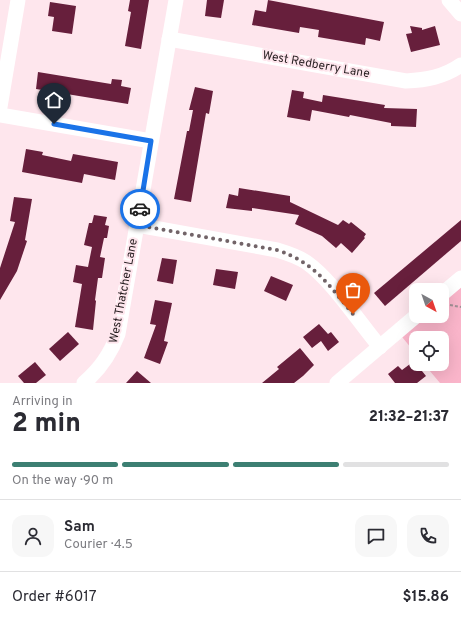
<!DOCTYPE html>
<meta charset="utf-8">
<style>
:root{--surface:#fff;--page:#f7f7f7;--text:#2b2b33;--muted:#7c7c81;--line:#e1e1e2;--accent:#3c7f72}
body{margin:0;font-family:Overpass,sans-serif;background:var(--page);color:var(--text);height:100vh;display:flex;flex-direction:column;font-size:15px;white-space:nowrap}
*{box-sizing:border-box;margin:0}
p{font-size:13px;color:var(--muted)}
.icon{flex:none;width:22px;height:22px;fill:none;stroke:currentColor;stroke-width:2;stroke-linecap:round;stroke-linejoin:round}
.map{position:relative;height:383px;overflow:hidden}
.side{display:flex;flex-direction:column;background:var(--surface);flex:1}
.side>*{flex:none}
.needle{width:26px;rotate:140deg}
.buttons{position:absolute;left:409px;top:283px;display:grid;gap:8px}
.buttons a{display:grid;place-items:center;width:40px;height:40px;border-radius:8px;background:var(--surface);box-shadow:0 4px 16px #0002;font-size:20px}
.pin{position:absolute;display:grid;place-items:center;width:34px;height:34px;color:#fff;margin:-41px -17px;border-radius:50% 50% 50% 0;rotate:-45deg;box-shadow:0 0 4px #0007}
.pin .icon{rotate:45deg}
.courier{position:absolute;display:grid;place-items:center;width:40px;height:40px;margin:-20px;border:3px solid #1a73e8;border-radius:50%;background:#fff;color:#222;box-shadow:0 1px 5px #0007}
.overview em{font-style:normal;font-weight:800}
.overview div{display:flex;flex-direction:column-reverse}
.overview{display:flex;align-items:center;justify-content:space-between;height:68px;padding:0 12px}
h1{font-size:26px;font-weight:800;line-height:30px}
.bar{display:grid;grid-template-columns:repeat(4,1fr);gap:6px 4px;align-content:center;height:48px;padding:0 12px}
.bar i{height:5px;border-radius:3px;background:var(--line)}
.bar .on{background:var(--accent)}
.bar p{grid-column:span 4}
.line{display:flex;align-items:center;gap:10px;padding:0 12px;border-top:1px solid var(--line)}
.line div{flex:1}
.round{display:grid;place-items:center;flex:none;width:42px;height:42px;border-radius:12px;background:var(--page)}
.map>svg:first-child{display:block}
</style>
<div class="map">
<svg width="461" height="383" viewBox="0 0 461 383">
<rect width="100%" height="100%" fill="#fee6ed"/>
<path fill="#fab5ca" d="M461,278V383H440L424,364H442V338H416V354L398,332L416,316H442V294Z"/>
<g fill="#671f3c">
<path d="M130,0H149L141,49L125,46L131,12L128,11Z"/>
<path d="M207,0H224L221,18L205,16Z"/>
<path d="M268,0L384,22L380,41L366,38L365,45L318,37L319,30L300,27L299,33L252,25L255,10L266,12Z"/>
<path d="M50,2L76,6L72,34L52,31L54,17L48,16Z"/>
<path d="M410,26L422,28V30L435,26L440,45L411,52L406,34L412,33Z"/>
<path d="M38,72L111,84L112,79L122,80L121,86L131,88L128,104L36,89Z"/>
<path d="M195,87L213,91L209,114L206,113L191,202L174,199L187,131H189L193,110H189Z"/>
<path d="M292,90L304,92L303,98L322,102L323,95L385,105L384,108L417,109L416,127L391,126V123L350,115L349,117L312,110L310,121L287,117Z"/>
<path d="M26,149L43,152L42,155L71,161L73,154L118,162L115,180L84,174L82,183L22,172Z"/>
<path d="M239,188L290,196V202L338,225L343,220L349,224L351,222L366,234L364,237L365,238L352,253L341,243L336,248L322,236L295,224L299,215L252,208V211L226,208L229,194L238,196Z"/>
<path d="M14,197L32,199L25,240L27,241L17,271L0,300V268L15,222L10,221Z"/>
<path d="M94,215L107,217L105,225L109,226L107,238H104L100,257L105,258L102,278H98L95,300L96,301L93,330L75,327L82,284L73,282L76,265L88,267L92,247L84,245L89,223H92Z"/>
<path d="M461,220V241L385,306L374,293Z"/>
<path d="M162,258L177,260L173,284L157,281Z"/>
<path d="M216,269L238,272L235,289L213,285Z"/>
<path d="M271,276L293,285L286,301L264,291Z"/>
<path d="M155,300L172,303L164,341L168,342L160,364L144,358L156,325L150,324Z"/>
<path d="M319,324L328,334L331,332L339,342L328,351L321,341L312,348L303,337Z"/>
<path d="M68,332L79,344L60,361L49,349Z"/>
<path d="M300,348L314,365L303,376L294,383H262L279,369L277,367Z"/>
<path d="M414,361L426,376L417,383H395L388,374L398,366L402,370Z"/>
<path d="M35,362L46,375L36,383H24L18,376Z"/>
<path d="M137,371L151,383H126Z"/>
</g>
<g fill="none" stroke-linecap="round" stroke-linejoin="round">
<path stroke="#a29196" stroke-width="2" stroke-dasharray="3 2" stroke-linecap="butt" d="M450,305L461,307"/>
<g stroke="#fff" stroke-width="15">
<path d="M449,0L461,14"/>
<path d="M169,39L406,81C426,80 444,77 461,65"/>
<path d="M0,107L18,0"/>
<path d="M0,115L151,141"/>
<path d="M137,225L277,250C287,253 297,256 306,262C332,280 358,321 380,347"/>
<path d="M442,294L461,278"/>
<path d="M84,383C100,369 110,355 118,334L176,0"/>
<path d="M337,383L416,316"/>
</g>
</g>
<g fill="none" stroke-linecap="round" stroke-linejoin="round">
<path stroke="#726468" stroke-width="4" stroke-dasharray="0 7.2" d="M140,209L137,225L277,250C315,263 328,284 353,314"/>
<path stroke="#1a73e8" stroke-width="5" d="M54,124L151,141L140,209"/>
</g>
<g text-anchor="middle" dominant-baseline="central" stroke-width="4" stroke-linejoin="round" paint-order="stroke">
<g font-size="12" fill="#261e20" stroke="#fee6ed">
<text transform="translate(316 65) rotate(10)">West Redberry Lane</text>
<text transform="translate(124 291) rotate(-79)">West Thatcher Lane</text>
</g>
</g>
</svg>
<div class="buttons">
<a><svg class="needle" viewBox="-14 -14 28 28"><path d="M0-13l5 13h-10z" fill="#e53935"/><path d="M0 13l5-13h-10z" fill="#7c7c81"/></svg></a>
<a><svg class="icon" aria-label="locate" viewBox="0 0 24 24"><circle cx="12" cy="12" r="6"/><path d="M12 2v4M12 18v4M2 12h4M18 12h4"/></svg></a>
</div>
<div class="pin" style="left:353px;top:314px;background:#ea580c"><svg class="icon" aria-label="bag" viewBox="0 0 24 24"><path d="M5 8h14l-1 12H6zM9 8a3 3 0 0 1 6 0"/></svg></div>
<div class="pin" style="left:54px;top:124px;background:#1f2937"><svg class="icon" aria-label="home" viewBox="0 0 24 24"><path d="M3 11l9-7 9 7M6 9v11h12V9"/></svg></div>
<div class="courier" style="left:140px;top:209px"><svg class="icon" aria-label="car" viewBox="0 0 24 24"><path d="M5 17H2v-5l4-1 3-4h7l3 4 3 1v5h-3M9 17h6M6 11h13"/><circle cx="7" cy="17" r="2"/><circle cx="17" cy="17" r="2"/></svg></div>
</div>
<section class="side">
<div class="overview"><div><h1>2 min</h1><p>Arriving in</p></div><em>21:32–21:37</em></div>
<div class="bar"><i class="on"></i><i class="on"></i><i class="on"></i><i></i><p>On the way · 90 m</p></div>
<div class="line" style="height:72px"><a class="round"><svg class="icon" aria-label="person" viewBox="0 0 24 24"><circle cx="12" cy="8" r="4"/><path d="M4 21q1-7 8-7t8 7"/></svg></a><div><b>Sam</b><p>Courier · 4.5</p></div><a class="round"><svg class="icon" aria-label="chat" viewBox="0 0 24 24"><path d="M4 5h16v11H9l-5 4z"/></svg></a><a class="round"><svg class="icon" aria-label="phone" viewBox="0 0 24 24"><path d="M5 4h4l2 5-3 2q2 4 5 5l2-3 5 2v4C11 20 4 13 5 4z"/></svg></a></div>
<div class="line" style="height:52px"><div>Order #6017</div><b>$15.86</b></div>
</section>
